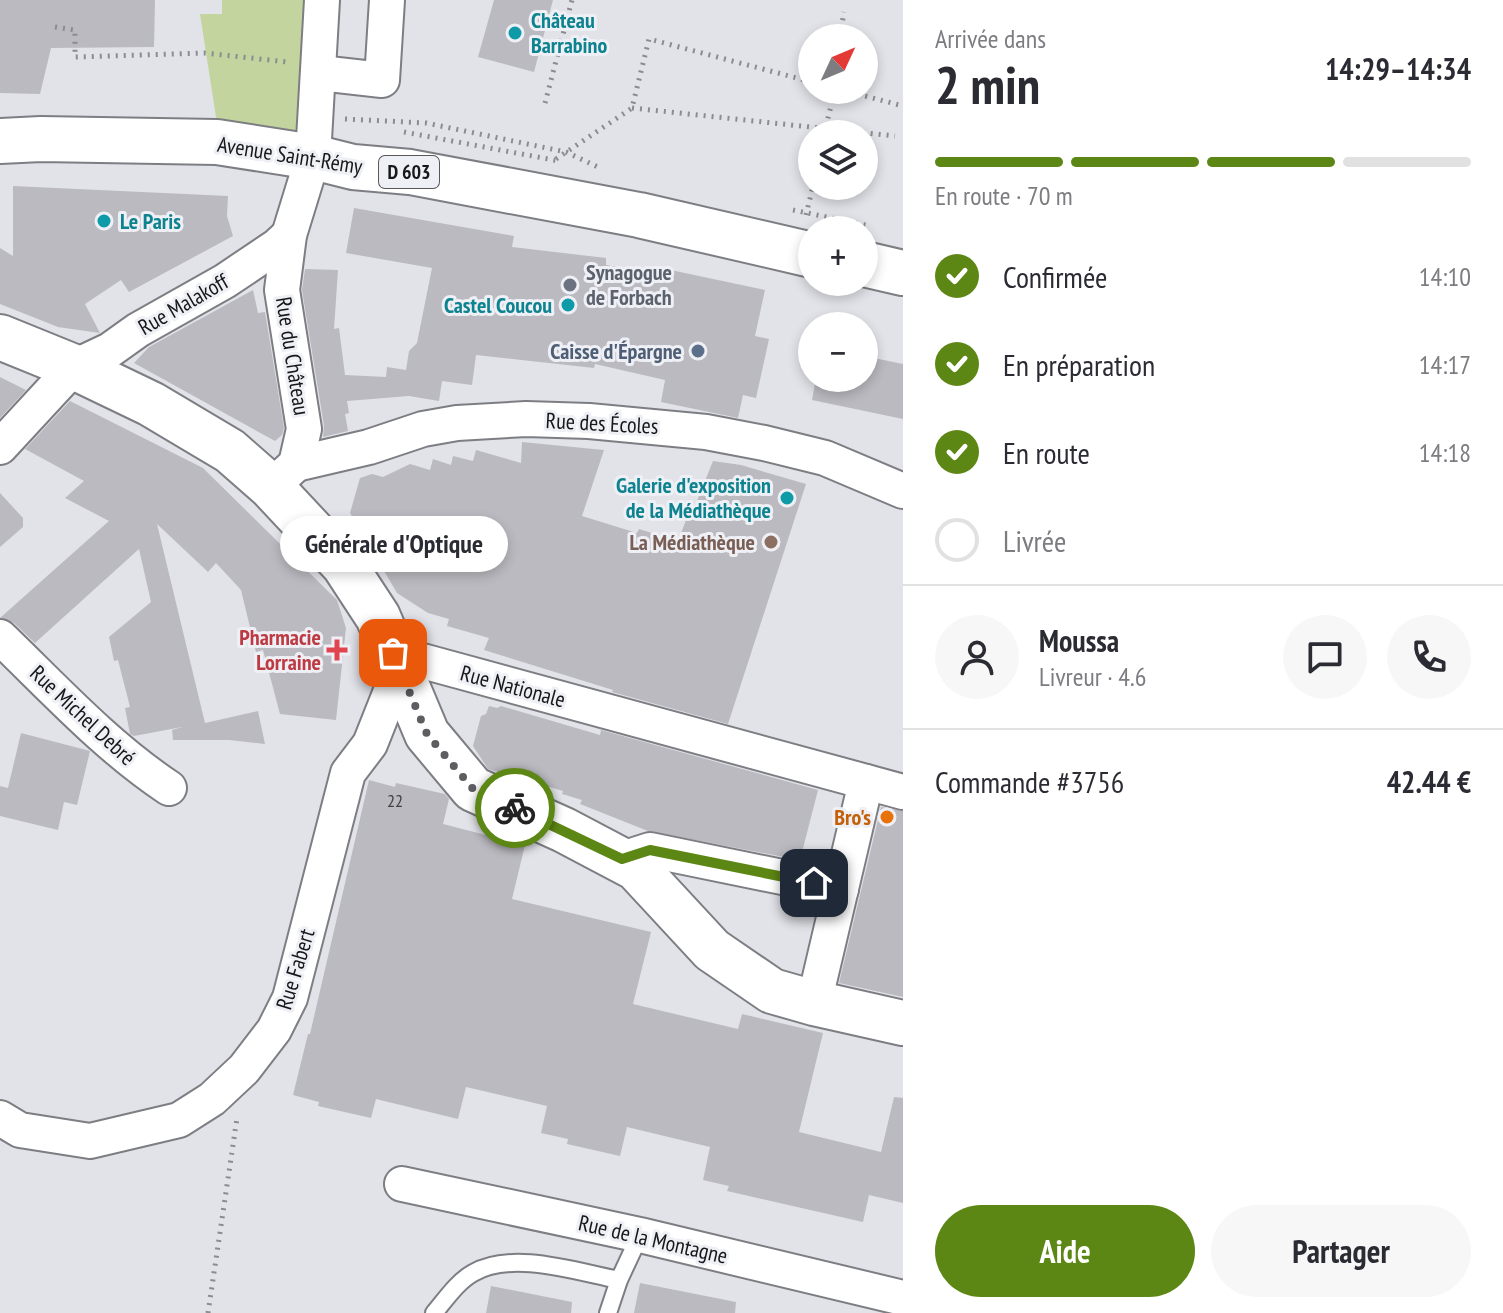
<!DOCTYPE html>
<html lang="fr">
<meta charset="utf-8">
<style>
:root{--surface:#fff;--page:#f7f7f7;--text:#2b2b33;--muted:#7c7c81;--line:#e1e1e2;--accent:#5d8714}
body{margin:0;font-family:"PT Sans Narrow",sans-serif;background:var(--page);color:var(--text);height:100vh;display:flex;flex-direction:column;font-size:30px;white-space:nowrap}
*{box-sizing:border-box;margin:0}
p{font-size:26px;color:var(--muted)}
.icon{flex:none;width:44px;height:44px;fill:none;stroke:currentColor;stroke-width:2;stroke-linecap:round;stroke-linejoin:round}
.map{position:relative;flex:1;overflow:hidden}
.panel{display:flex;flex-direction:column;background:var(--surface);width:600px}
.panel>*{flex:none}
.needle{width:52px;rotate:46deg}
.fabs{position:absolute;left:798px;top:24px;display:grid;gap:16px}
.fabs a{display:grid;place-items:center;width:80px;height:80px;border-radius:50%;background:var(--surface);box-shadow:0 4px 12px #0003;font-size:40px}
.pin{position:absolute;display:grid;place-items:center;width:68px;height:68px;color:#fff;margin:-34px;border-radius:16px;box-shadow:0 4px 12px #0006}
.courier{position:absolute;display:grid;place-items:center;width:80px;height:80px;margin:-40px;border:6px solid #5d8714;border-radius:50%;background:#fff;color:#222;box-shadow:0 2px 10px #0007}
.bubble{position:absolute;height:56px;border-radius:28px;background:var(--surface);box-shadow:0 4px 12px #0003;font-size:26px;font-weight:700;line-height:56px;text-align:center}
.headline em{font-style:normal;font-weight:700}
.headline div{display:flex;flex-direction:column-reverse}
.headline{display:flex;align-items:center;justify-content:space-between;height:136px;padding:0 32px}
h1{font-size:52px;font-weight:700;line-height:60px}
.bar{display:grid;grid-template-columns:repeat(4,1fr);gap:12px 8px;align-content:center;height:96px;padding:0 32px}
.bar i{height:10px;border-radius:6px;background:var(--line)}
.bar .on{background:var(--accent)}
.bar p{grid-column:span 4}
.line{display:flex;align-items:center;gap:20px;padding:0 32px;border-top:2px solid var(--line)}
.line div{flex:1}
.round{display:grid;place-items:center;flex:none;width:84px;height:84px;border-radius:42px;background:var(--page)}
ol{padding:0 32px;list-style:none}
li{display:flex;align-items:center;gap:24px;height:88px}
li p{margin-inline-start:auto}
li .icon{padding:8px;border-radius:50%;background:var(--accent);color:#fff;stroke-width:4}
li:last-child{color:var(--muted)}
li i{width:44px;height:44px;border:4px solid var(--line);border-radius:50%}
.button{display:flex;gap:16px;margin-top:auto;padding:16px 32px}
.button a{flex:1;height:92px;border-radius:48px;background:var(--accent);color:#fff;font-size:32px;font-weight:700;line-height:92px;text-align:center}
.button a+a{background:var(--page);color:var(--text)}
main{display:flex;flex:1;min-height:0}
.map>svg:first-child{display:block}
</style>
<main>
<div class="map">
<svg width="903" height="1313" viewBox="0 0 903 1313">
<rect width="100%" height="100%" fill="#e2e3e9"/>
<path fill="#c4d49e" d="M222,0H320L309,140L218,130L200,14H222Z"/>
<g fill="#babac0">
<path d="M0,0H155L154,47L51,48L40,94L0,93Z"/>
<path d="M494,0H553L534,72L478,57Z"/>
<path d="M13,186L228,196L227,216L233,236L129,292L121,280L85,304L100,333L58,327L0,304V248L13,256Z"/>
<path d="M354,208L514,236L512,247L606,258V265L665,276L666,269L765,290L755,336L769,339L756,398L743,395L738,418L661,402L665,380L595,364L594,368L476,355L472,385L442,381L439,401L409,396L347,401L349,413L345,414L348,431L323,437L324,426L302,290L305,269L338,270L334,329L339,328L345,375L386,377L387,367L406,370L409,351L417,343L432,268L346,253Z"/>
<path d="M253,290L258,313L265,312L284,428L282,435L275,441L134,363L149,347Z"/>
<path d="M864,356L903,364V419L812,400L816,378H864Z"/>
<path d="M0,377L26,390L0,418Z"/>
<path d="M70,401L203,468L337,600L346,628L336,720L280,714L263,650L256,652L241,590L216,563L208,572L157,524L205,723L258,711L265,744L229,740H173L172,730L182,727L134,736L130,734L125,708L130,707L118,660L114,661L109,637L151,602L139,549L35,643L14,623L0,618L109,521L65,498L84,481L25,449Z"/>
<path d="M522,442L604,450L582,516L637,533L639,529L678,541L688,515L691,516L713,461L741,465L806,484L728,724L612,692L613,690L484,650L489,638L447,626L449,619L428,613L397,593L350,513L360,478L372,474L383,477L410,464L430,470L433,459L451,465L453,456L473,461L476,450L521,463Z"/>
<path d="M0,493L23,518V527L0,547Z"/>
<path d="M489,706L497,708L501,706L600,735L601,730L818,790L800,860L648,831L580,804L582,800L562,794L563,791L488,769L473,746L481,716L486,714Z"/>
<path d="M21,733L90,751L77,805L64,802L58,830L0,816V786L8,788Z"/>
<path d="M369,780L395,787L396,783L445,794L449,799L443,824L525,845L512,899L651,932L633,1004L738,1029L742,1014L823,1033L799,1132L881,1152L894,1097L903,1098V1203L869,1195L863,1222L727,1191L729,1186L703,1180L710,1147L627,1127L620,1156L567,1144L568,1139L541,1133L547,1106L466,1087L458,1119L376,1099L371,1118L318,1106L319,1102L293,1095L308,1034H310Z"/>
<path d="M881,807L903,811V997L839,983Z"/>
<path d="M640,1283L736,1302L735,1313H634Z"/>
<path d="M491,1286L572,1302L571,1313H486Z"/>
</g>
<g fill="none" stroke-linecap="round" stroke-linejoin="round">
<defs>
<g id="lane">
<path d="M434,1313C446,1299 457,1282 473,1273C512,1250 577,1272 619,1280"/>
<path d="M608,1313L619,1280L640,1235"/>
</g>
<g id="street">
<path d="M320,73L382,80L387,0"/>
<path d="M0,447L74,367L110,350L138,330L225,281L277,246L289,235"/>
<path d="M296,464L369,447L423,429L457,423L526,419L589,421L706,432L764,443L825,458L903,491"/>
<path d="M281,478L296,464L304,429L282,290L289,235L313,157L322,0"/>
<path d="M0,637C55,690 106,746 169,788"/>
<path d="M393,653L903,792"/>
<path d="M622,859L650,850L841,889"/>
<path d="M814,1003L866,782"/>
<path d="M0,1118L20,1130L90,1141L179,1120L212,1099L244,1069L274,1030L290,998L348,773L370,744L399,671"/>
<path d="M402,1184L640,1235L903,1298"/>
</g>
<path id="secondary" d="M0,337L74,367L151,404L230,451L271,487L344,565L378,617L427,734L473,789L564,830L636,868L712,950L772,991L814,1003L903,1023"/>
<g id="primary">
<path d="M0,141L41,139L217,142L313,157L353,167L410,172L639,215L812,255"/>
<path d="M864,264L903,273"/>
</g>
</defs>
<use href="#lane" stroke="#7d7e83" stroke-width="20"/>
<use href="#street" stroke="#7d7e83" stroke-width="38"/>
<use href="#secondary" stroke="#7d7e83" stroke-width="48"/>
<use href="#primary" stroke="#7d7e83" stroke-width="48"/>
<g stroke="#8b8c90" stroke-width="5" stroke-dasharray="2 6" stroke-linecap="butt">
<path d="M55,27L75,30V57L204,53L288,62"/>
<path d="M840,36L844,12"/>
<path d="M842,90L903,106"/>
<path d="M545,103L572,0"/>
<path d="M632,108L895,136"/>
<path d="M345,119L426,123L566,152L600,168"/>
<path d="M404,132L559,161"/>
<path d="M824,134L835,90"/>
<path d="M556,159L632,108L649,39L812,82"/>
<path d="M793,210L870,226"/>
<path d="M806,215L813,186"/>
<path d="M208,1313L237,1118"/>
</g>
<use href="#lane" stroke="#fff" stroke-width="16"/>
<use href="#street" stroke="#fff" stroke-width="34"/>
<use href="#secondary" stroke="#fff" stroke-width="44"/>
<use href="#primary" stroke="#fff" stroke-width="44"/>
</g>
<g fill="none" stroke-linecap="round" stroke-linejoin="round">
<path stroke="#5e5e62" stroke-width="8" stroke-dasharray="0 14.4" d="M393,653L427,734L473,789L515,808"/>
<path stroke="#5d8714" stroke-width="10" d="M515,808L622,859L650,850L814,883"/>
</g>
<g fill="#0f9aa8" stroke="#eff0f6" stroke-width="3">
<circle cx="515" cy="33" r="8"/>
<circle cx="104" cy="221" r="8"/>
<circle cx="568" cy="305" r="8"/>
<circle cx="787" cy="498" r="8"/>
</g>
<circle fill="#6b7280" stroke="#eff0f6" stroke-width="3" cx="570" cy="285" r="8"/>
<circle fill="#5c6f8a" stroke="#eff0f6" stroke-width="3" cx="698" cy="351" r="8"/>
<circle fill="#8d6e63" stroke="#eff0f6" stroke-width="3" cx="771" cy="542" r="8"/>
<path fill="#e0444e" stroke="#eff0f6" stroke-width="3" d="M333 638h8v8h8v8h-8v8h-8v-8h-8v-8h8z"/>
<circle fill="#e8710a" stroke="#eff0f6" stroke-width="3" cx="887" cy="817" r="8"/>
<g text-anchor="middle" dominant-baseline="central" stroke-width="6" stroke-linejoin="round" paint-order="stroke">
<g font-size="18" fill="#404043">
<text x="395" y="800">22</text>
</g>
<rect fill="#eff0f6" stroke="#58585b" stroke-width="2" x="379" y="156" width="60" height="32" rx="6"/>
<g font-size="20" font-weight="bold" fill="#171719">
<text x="409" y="172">D 603</text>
</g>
<g font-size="22" font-weight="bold" fill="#0d838f" stroke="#eff0f6" text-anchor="start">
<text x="531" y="20">Château<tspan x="531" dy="25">Barrabino</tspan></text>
<text x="120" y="221">Le Paris</text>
<text x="552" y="305" text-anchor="end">Castel Coucou</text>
<text x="771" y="485" text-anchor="end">Galerie d'exposition<tspan x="771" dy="25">de la Médiathèque</tspan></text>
</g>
<g font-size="22" fill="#171719" stroke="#eff0f6">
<text transform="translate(290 155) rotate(9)">Avenue Saint-Rémy</text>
<text transform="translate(183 304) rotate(-30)">Rue Malakoff</text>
<text transform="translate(293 356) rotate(81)">Rue du Château</text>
<text transform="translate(602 423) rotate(3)">Rue des Écoles</text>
<text transform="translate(513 686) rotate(15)">Rue Nationale</text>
<text transform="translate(83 715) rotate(43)">Rue Michel Debré</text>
<text transform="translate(295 969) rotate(-73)">Rue Fabert</text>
<text transform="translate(653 1239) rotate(13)">Rue de la Montagne</text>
</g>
<g font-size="22" font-weight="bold" fill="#5b616d" stroke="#eff0f6" text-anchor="start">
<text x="586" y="272">Synagogue<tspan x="586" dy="25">de Forbach</tspan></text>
</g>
<g font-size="22" font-weight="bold" fill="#4e5e75" stroke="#eff0f6" text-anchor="end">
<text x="682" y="351">Caisse d'Épargne</text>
</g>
<g font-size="22" font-weight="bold" fill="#785e54" stroke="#eff0f6" text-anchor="end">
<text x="755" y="542">La Médiathèque</text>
</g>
<g font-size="22" font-weight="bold" fill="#be3a42" stroke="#eff0f6" text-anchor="end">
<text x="321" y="637">Pharmacie<tspan x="321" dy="25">Lorraine</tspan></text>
</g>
<g font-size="22" font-weight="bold" fill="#c56008" stroke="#eff0f6" text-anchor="end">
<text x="871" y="817">Bro's</text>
</g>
</g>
</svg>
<div class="fabs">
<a><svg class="needle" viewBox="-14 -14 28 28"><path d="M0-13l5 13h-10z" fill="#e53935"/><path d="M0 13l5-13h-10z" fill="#7c7c81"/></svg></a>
<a><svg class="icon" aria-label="layers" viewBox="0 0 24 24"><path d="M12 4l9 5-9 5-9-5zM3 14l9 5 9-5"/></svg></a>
<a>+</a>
<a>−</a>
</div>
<div class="pin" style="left:393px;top:653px;background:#ea580c"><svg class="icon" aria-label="bag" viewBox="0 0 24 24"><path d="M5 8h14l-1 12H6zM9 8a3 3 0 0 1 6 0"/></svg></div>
<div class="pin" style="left:814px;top:883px;background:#1f2937"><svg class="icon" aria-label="home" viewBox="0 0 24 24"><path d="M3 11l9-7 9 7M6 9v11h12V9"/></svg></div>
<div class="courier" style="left:515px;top:808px"><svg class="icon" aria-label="bike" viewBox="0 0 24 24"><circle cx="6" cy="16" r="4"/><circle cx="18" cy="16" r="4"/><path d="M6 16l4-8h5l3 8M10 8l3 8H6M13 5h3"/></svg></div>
<div class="bubble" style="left:280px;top:516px;width:228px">Générale d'Optique</div>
</div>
<section class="panel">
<div class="headline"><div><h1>2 min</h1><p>Arrivée dans</p></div><em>14:29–14:34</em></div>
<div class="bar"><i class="on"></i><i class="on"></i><i class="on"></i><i></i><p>En route · 70 m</p></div>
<ol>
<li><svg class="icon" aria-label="check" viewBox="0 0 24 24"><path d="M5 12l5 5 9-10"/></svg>Confirmée<p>14:10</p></li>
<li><svg class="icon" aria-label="check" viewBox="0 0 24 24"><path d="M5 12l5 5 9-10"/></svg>En préparation<p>14:17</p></li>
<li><svg class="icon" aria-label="check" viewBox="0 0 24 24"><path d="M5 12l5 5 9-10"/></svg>En route<p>14:18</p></li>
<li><i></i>Livrée</li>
</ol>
<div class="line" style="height:144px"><a class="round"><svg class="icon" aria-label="person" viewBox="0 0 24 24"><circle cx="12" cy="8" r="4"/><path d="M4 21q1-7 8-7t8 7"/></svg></a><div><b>Moussa</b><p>Livreur · 4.6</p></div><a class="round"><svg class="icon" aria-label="chat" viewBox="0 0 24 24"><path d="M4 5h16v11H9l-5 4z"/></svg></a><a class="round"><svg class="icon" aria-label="phone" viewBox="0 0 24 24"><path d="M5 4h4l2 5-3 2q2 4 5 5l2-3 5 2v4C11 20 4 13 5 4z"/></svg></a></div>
<div class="line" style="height:104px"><div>Commande #3756</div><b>42.44 €</b></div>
<div class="button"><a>Aide</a><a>Partager</a></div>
</section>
</main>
